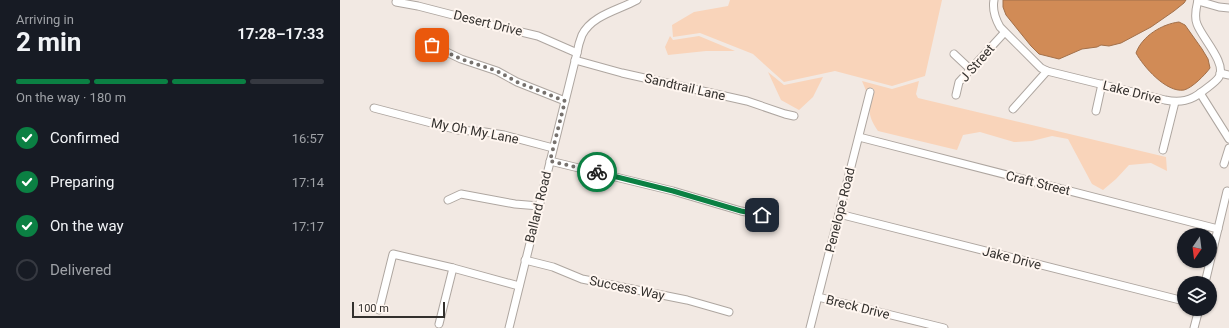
<!DOCTYPE html>
<meta charset="utf-8">
<style>
:root{--surface:#171b24;--page:#20242c;--text:#f1f3f6;--muted:#9ea1a6;--line:#363941;--accent:#0b8043}
body{margin:0;font-family:Roboto,sans-serif;background:var(--page);color:var(--text);height:100vh;display:flex;flex-direction:column;font-size:15px;white-space:nowrap}
*{box-sizing:border-box;margin:0}
p{font-size:13px;color:var(--muted)}
.icon{flex:none;width:22px;height:22px;fill:none;stroke:currentColor;stroke-width:2;stroke-linecap:round;stroke-linejoin:round}
.map{position:relative;flex:1;overflow:hidden}
.side{display:flex;flex-direction:column;background:var(--surface);width:340px}
.side>*{flex:none}
.needle{width:26px;rotate:194deg}
.fabs{position:absolute;left:837px;top:228px;display:grid;gap:8px}
.fabs a{display:grid;place-items:center;width:40px;height:40px;border-radius:50%;background:var(--surface);box-shadow:0 1px 3px #0004;font-size:20px}
.scale{position:absolute;left:12px;bottom:10px;width:93px;box-sizing:border-box;padding-left:4px;border:2px solid #33302d;border-top:0;font-size:11px;line-height:14px;white-space:nowrap;color:#33302d;-webkit-text-stroke:3px #fff6f0;paint-order:stroke}
.pin{position:absolute;display:grid;place-items:center;width:34px;height:34px;color:#fff;margin:-17px;border-radius:8px;box-shadow:0 2px 6px #0006}
.courier{position:absolute;display:grid;place-items:center;width:40px;height:40px;margin:-20px;border:3px solid #0b8043;border-radius:50%;background:#fff;color:#222;box-shadow:0 1px 5px #0007}
.headline em{font-style:normal;font-weight:700}
.headline div{display:flex;flex-direction:column-reverse}
.headline{display:flex;align-items:center;justify-content:space-between;height:68px;padding:0 16px}
h1{font-size:26px;font-weight:700;line-height:30px}
.bar{display:grid;grid-template-columns:repeat(4,1fr);gap:6px 4px;align-content:center;height:48px;padding:0 16px}
.bar i{height:5px;border-radius:3px;background:var(--line)}
.bar .on{background:var(--accent)}
.bar p{grid-column:span 4}
ol{padding:0 16px;list-style:none}
li{display:flex;align-items:center;gap:12px;height:44px}
li p{margin-inline-start:auto}
li .icon{padding:4px;border-radius:50%;background:var(--accent);color:#fff;stroke-width:4}
li:last-child{color:var(--muted)}
li i{width:22px;height:22px;border:2px solid var(--line);border-radius:50%}
main{display:flex;flex:1;min-height:0}
.map>svg:first-child{display:block}
</style>
<main>
<section class="side">
<div class="headline"><div><h1>2 min</h1><p>Arriving in</p></div><em>17:28–17:33</em></div>
<div class="bar"><i class="on"></i><i class="on"></i><i class="on"></i><i></i><p>On the way · 180 m</p></div>
<ol>
<li><svg class="icon" aria-label="check" viewBox="0 0 24 24"><path d="M5 12l5 5 9-10"/></svg>Confirmed<p>16:57</p></li>
<li><svg class="icon" aria-label="check" viewBox="0 0 24 24"><path d="M5 12l5 5 9-10"/></svg>Preparing<p>17:14</p></li>
<li><svg class="icon" aria-label="check" viewBox="0 0 24 24"><path d="M5 12l5 5 9-10"/></svg>On the way<p>17:17</p></li>
<li><i></i>Delivered</li>
</ol>
</section>
<div class="map">
<svg width="889" height="328" viewBox="0 0 889 328">
<rect width="100%" height="100%" fill="#f2e9e3"/>
<g fill="#f9d4ba">
<path d="M390,0H602L585,76L552,86L495,71L444,82L413,54L360,33L333,37L332,25L354,12L388,6Z"/>
<path d="M330,36L333,40L359,36L395,51H366L328,55L325,47Z"/>
<path d="M428,72L444,85L483,77L473,97L459,110L441,100Z"/>
<path d="M522,81L552,89L579,81L576,94L578,98L826,157L827,171L811,163L789,165L776,179L763,190L752,184L728,139L712,136L692,141L674,142L640,132L623,135L617,150L538,131C526,113 529,109 534,89L529,88L527,93Z"/>
</g>
<g fill="#d18b56" stroke="#a2704a">
<path d="M663,0H846L844,3L834,11L811,27L781,43L769,46L761,45L757,47L742,49L719,59L699,54L691,46L666,15L663,7Z"/>
<path d="M839,22L845,25L862,49L868,59L870,68C865,75 852,88 844,90C826,93 803,66 796,53C802,36 822,24 839,22Z"/>
</g>
<g fill="none" stroke-linecap="round" stroke-linejoin="round">
<defs>
<g id="minor">
<path d="M654,0C652,10 655,18 660,27L701,68L707,71L825,100C840,103 851,101 863,91C868,87 876,82 879,77C887,63 862,38 857,24C854,17 856,8 858,0"/>
<path d="M858,1L879,7L889,8"/>
<path d="M56,2L78,6L144,23L198,36L237,53"/>
<path d="M92,45L121,59L157,71L177,82L225,101"/>
<path d="M614,54L630,69"/>
<path d="M235,60L282,73L407,101L445,114L454,116"/>
<path d="M880,73L889,75"/>
<path d="M860,93L889,139"/>
<path d="M616,95L619,82L664,33"/>
<path d="M34,108L118,130L145,132L164,135L213,148"/>
<path d="M673,109L707,71"/>
<path d="M756,111L762,84"/>
<path d="M519,137L878,229"/>
<path d="M823,150L835,102"/>
<path d="M210,161L333,191L401,211L422,215"/>
<path d="M884,164L889,148"/>
<path d="M108,200L121,194L175,204L199,206"/>
<path d="M499,214L844,301"/>
<path d="M185,260L213,267L242,279L347,300L389,312"/>
<path d="M865,283L887,191"/>
<path d="M478,297L604,328"/>
<path d="M39,310L53,254L113,268L179,286"/>
<path d="M99,324L113,268"/>
<path d="M169,328L237,53C238,47 240,40 242,35C252,15 279,10 297,0"/>
<path d="M470,328L530,92"/>
<path d="M854,328L859,309"/>
</g>
</defs>
<use href="#minor" stroke="#aea6a0" stroke-width="9"/>
<use href="#minor" stroke="#fff" stroke-width="7"/>
</g>
<g fill="none" stroke-linecap="round" stroke-linejoin="round">
<path stroke="#76716d" stroke-width="4" stroke-dasharray="0 7.2" d="M92,45L121,59L157,71L177,82L225,101L210,161L257,172"/>
<path stroke="#0b8043" stroke-width="5" d="M257,172L333,191L401,211L422,215"/>
</g>
<g text-anchor="middle" dominant-baseline="central" stroke-width="4" stroke-linejoin="round" paint-order="stroke">
<g font-size="13" fill="#33302d" stroke="#fff6f0">
<text transform="translate(148 23) rotate(14)">Desert Drive</text>
<text transform="translate(637 63) rotate(-49)">J Street</text>
<text transform="translate(345 87) rotate(13)">Sandtrail Lane</text>
<text transform="translate(792 92) rotate(14)">Lake Drive</text>
<text transform="translate(135 131) rotate(11)">My Oh My Lane</text>
<text transform="translate(698 183) rotate(14)">Craft Street</text>
<text transform="translate(198 207) rotate(-76)">Ballard Road</text>
<text transform="translate(500 210) rotate(-76)">Penelope Road</text>
<text transform="translate(672 258) rotate(14)">Jake Drive</text>
<text transform="translate(287 288) rotate(12)">Success Way</text>
<text transform="translate(518 307) rotate(14)">Breck Drive</text>
</g>
</g>
</svg>
<div class="fabs">
<a><svg class="needle" viewBox="-14 -14 28 28"><path d="M0-13l5 13h-10z" fill="#e53935"/><path d="M0 13l5-13h-10z" fill="#9ea1a6"/></svg></a>
<a><svg class="icon" aria-label="layers" viewBox="0 0 24 24"><path d="M12 4l9 5-9 5-9-5zM3 14l9 5 9-5"/></svg></a>
</div>
<div class="scale">100 m</div>
<div class="pin" style="left:92px;top:45px;background:#ea580c"><svg class="icon" aria-label="bag" viewBox="0 0 24 24"><path d="M5 8h14l-1 12H6zM9 8a3 3 0 0 1 6 0"/></svg></div>
<div class="pin" style="left:422px;top:215px;background:#1f2937"><svg class="icon" aria-label="home" viewBox="0 0 24 24"><path d="M3 11l9-7 9 7M6 9v11h12V9"/></svg></div>
<div class="courier" style="left:257px;top:172px"><svg class="icon" aria-label="bike" viewBox="0 0 24 24"><circle cx="6" cy="16" r="4"/><circle cx="18" cy="16" r="4"/><path d="M6 16l4-8h5l3 8M10 8l3 8H6M13 5h3"/></svg></div>
</div>
</main>
